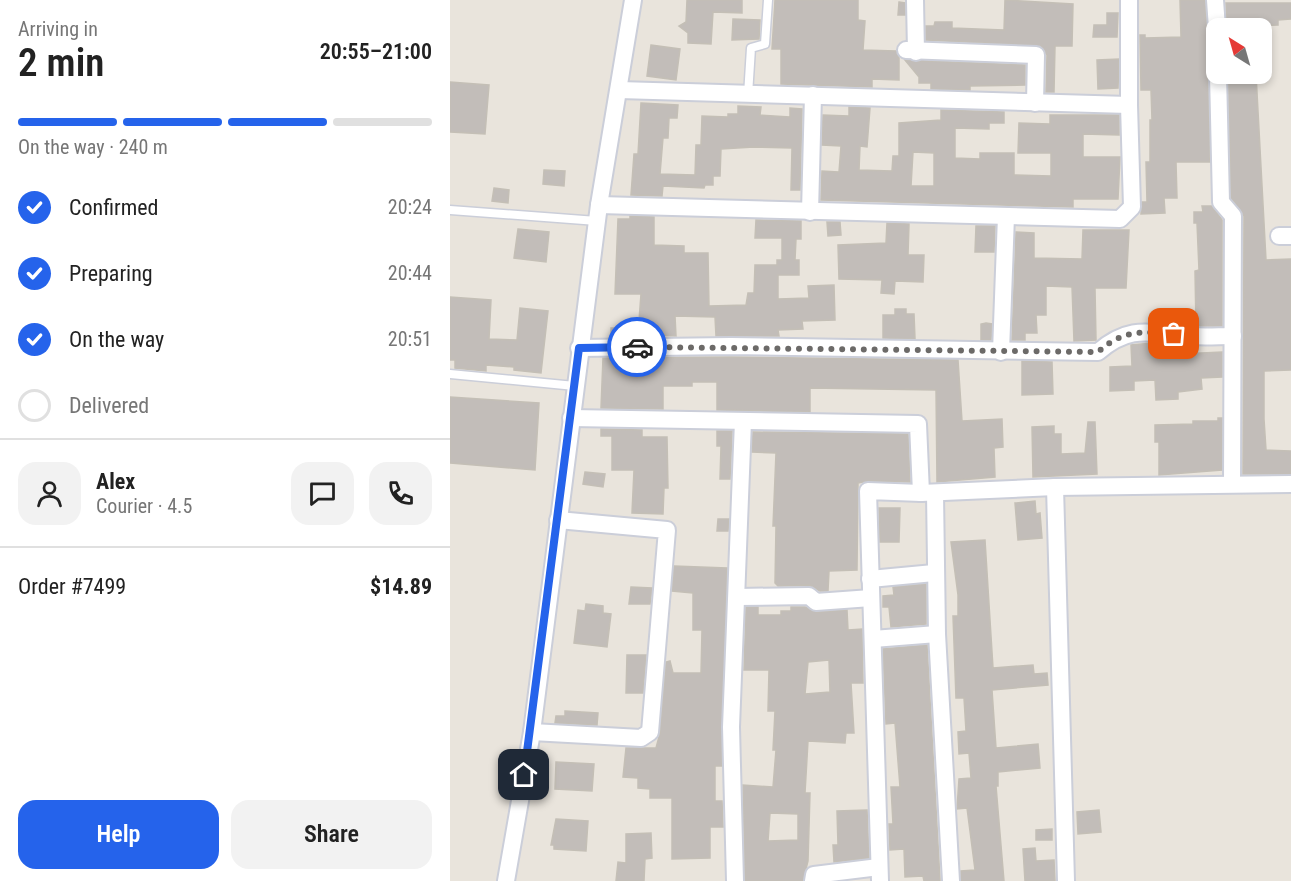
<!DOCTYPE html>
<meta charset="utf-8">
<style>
:root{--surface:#fff;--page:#f2f2f2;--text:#222;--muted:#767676;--line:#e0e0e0;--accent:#2563eb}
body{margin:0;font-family:"Roboto Condensed",sans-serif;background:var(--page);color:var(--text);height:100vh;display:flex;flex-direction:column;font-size:22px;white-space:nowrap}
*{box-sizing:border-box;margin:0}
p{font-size:20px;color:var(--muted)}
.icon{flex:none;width:33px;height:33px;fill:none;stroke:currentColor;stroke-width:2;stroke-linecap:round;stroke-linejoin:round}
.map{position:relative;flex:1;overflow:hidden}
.drawer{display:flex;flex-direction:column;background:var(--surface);width:450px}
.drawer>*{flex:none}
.needle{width:39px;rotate:323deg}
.tools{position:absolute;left:756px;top:18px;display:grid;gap:12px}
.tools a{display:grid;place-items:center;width:66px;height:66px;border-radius:12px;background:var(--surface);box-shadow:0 3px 9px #0003;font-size:30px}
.pin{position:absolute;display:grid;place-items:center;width:51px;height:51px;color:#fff;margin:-26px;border-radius:12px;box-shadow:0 3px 9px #0006}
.courier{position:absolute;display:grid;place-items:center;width:60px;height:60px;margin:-30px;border:4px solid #2563eb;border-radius:50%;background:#fff;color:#222;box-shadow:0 2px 8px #0007}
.summary em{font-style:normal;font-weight:600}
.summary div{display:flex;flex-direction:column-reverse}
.summary{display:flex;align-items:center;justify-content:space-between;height:102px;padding:0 18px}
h1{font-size:39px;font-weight:600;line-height:45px}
.bar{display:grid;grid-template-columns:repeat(4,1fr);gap:9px 6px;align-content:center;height:72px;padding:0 18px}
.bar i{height:8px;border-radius:4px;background:var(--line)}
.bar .selected{background:var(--accent)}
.bar p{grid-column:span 4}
.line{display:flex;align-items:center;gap:15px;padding:0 18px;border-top:2px solid var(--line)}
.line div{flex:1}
.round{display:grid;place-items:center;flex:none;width:63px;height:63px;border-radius:18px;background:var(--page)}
ol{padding:0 18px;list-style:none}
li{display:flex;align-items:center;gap:18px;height:66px}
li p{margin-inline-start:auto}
li .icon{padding:6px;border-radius:50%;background:var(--accent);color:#fff;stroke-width:4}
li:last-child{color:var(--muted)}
li i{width:33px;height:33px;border:3px solid var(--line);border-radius:50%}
.action{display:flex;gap:12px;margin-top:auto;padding:12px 18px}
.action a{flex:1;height:69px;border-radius:18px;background:var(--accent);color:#fff;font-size:24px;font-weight:600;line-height:69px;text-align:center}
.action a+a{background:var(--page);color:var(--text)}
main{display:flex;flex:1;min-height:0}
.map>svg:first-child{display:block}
</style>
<main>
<section class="drawer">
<div class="summary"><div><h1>2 min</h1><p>Arriving in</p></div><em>20:55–21:00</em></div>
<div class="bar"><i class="selected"></i><i class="selected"></i><i class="selected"></i><i></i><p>On the way · 240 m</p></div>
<ol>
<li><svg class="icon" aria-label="check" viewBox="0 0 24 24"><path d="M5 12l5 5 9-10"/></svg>Confirmed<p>20:24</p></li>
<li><svg class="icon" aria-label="check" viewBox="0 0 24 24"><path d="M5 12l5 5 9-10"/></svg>Preparing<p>20:44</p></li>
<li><svg class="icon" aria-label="check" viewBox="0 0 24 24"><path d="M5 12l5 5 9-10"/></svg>On the way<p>20:51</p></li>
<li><i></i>Delivered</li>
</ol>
<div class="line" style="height:108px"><a class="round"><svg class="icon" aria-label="person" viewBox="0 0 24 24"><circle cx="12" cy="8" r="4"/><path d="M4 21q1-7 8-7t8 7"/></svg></a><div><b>Alex</b><p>Courier · 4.5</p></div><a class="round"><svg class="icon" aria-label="chat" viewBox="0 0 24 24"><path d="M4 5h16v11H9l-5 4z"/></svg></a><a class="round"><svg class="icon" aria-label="phone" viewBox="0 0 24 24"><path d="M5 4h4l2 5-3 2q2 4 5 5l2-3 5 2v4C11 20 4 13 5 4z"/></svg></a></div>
<div class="line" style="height:78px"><div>Order #7499</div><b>$14.89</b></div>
<div class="action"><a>Help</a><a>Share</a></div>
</section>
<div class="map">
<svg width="841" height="881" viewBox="0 0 841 881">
<rect width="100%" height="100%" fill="#e9e4dc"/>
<g fill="#c2bdb9" stroke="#c4bfb6" stroke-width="1.5" fill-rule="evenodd">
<path d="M237,0H292V13L263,12L261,44L238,43V33L229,26L236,22Z"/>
<path d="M325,0H408V20L415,21L413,50L446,51L449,58V80L422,79V87L331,84V49H322Z"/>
<path d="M555,0L623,4L622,46H605L604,92H596L597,55L591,46L476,40V26H484L485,22H502V28L554,30Z"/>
<path d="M730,0H755L757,29L762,37L763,65L758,74L760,162H726L727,198H714L715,213L691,214L692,202H697L696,162H700V120H702L701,90H691L690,35H695V38L731,37Z"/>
<path d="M449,2L455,3V15H448Z"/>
<path d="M776,3H841V19L828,20V25L806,26V28H777Z"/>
<path d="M657,13H668L667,37H643L644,25H657Z"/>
<path d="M283,19L310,20L309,39L282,40Z"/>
<path d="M201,45L230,49L226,80L197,76Z"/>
<path d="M669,59L668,88L648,89L647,60Z"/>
<path d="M455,60L575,65V85L520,86V90L481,89V83H469V77Z"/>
<path d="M778,74H806L816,260L841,259V370L814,371V419L816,450L841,451V474H793L794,216L781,198Z"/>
<path d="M0,82L39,85L35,134L0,132Z"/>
<path d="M191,103L228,105L227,118H219L218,138H213L210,174L245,175L246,145H251L252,116L278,117V114H288V106L311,107L310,115L340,117V108L352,109L350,190H341L342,148L304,147L271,149L270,176H263V185H255L254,188L213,186L212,196L181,195L184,154H188Z"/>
<path d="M399,107L420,108L417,147L410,146L409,170L442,171L443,156H449V123L491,120V110L554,112V123H539V129L505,128V158L530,159V153H564V175L601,176V153H568L569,123L600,124V115H669V135L633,134V157H670L668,199H623V207L371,200L372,171L389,172L391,146L372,145L373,115L399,116ZM463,152L484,153V186H461Z"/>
<path d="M94,170L115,171L114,186L93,184Z"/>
<path d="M44,188L59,190L58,203L42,201Z"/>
<path d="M752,206H762L772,220V326H746L745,271L749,270L747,223H744V212H753Z"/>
<path d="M180,216L204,217V245L234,246V253H258L259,306L296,305L298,293H304L305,265H327V260H332V238H305L306,220L351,221V239H346L345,260H349V275H328V299L359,298L358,286L384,285L385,320L352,321L353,329L328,330L329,336H266L265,317L225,316L226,336L188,334L191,294H165L168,219H180Z"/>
<path d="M377,222H390L391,235L378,236Z"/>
<path d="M437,223L459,224L458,255H474L473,282L445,281L444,294L431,293L432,280L389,279L388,245L436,243Z"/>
<path d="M526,226H545L544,252H525Z"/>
<path d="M68,229L99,232L96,262L64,258Z"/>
<path d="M633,230H679L676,288H645L646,340L624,341L622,287L596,286V315H586L587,333H575V340H562L566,232L584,233V258L632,259Z"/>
<path d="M0,297L41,300L39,339L67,340L70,308L98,311L91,373L64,370V367L36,365V371L5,368V360H0Z"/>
<path d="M445,309H456V314H464L465,339L433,338V315H445Z"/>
<path d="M536,323L542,324L541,340H531V324Z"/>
<path d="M161,328H188L187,337H161Z"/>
<path d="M703,343L730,346V354L772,352V377L751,378L752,389L728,392V399L706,400L705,380L684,381V390L660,391V367L682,366L681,345Z"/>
<path d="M281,357L508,360L512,421L552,419L553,447L544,448L545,477L487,482L486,390L360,388V412L267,410V382H242V386H213V409L151,408L153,358Z"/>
<path d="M572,361L602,362L603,394L572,395Z"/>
<path d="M0,397L89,403L85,470L0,463Z"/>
<path d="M768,418H772V470L709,475V442H705V425L743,424V421H768Z"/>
<path d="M638,422H645L647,474L583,477L582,427L604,426V434H611V454L635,453Z"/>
<path d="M151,429L192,430V437H217L218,488H214L213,514L182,513L184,470H162V436H151Z"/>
<path d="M267,431H282L280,479H270L271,446H267Z"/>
<path d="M303,432L458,434L460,482L418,481L408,483L407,570L379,571L378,591H370L359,585L328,586L325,583L326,526H323L326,453L302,452Z"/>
<path d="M135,472L155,474L153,487L133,484Z"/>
<path d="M585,501L586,514L590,513L592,538L568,540L565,503Z"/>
<path d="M429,508H450L449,542H430Z"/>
<path d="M268,519H279L278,531H267Z"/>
<path d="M535,540L543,668L583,665L584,674L597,673L598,685L542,690L546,748L588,744L590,768L548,772V786H546L554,881H511V871L525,870L517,808L507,809L509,779L521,778L519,753L509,754L508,732L516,731L514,698H506L503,616H508V595L501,542Z"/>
<path d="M224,566L277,568L272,766H265V801H272L273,827H260V858L222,859V798H200V789L188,788V778L173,777L176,748H206L210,733L216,662L220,661L223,673H251L252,630H243V593L222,591Z"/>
<path d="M476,584V624L441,627L439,607H433V596L444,595L443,587Z"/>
<path d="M181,587L202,588L200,604H179Z"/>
<path d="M136,604L153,606V613L161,614L157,647L124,643L128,610L135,611Z"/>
<path d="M296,607H308V615H331V611H341V607H355L367,612L397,610L398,630L412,629L413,683H401L404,733H396L395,743L358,741L355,793H360L358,861L353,881H295L293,785L323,787L326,750H323L325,711H318L319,670H294ZM379,660L380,692L355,694L358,662ZM320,813L348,814V840L318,841Z"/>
<path d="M477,645L490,881H474L473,876L455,877L454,849L440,850L439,824H443L441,787H450L445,723L436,724L433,649Z"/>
<path d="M177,655H196L193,693H176Z"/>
<path d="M115,711L148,713L147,725L105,723L106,716H115Z"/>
<path d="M106,762L144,764L142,791L105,789Z"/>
<path d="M417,810L419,858L384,862L383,845H388L387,811Z"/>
<path d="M649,810L651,832L628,834L627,812Z"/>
<path d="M106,819L138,821L136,851L104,849V845H101Z"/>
<path d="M602,829V840H586V830Z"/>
<path d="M201,833L202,858L195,859L194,881H166L168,862L176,863V834Z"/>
<path d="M585,848L586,861L604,860L605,881H575L573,849Z"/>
</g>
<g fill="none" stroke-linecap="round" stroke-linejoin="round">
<defs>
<g id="service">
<path d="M298,95L301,48L315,44L318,0"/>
<path d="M0,210L147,221"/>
<path d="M0,374L125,386"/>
</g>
<g id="minor">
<path d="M465,0L466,52"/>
<path d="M765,0L767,28"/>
<path d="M456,50L586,55L585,103"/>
<path d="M768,74L771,202L783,216L782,483"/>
<path d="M169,90L679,105V0"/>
<path d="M149,205L670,219L682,207L679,105"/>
<path d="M360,212L363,95"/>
<path d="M829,236H841"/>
<path d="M129,348L281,346L648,352C681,323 702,334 741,336C755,337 769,336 783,336"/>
<path d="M551,352L556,216"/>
<path d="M121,418L468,424L471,493"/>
<path d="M605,487L616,881"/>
<path d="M485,493L487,634L501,881"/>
<path d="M420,579L484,573"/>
<path d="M287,597L359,596L366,602L421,598"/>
<path d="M423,639L487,634"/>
<path d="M82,732L191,738L200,732L217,530L108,520"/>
<path d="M56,881L82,732L149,205L183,0"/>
<path d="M285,881L281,727L293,421"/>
<path d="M363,881L364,875L429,867"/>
<path d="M430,881L418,491L471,493L605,487L841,484"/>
</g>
</defs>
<use href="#service" stroke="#cbced9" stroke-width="11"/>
<use href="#minor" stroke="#cbced9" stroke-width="20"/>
<use href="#service" stroke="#fff" stroke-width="8"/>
<use href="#minor" stroke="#fff" stroke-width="16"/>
</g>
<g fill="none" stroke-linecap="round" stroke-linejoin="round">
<path stroke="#6c6a68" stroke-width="6" stroke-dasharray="0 10.8" d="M187,347L648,352C672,330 693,331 724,334"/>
<path stroke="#2563eb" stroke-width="8" d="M74,775L129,348L187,347"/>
</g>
</svg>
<div class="tools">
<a><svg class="needle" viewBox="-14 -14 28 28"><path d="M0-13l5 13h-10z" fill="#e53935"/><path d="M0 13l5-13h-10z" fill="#767676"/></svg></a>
</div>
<div class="pin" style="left:724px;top:334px;background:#ea580c"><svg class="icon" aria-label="bag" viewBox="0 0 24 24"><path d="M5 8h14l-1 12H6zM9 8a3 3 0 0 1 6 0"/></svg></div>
<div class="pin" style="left:74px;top:775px;background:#1f2937"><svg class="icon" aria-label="home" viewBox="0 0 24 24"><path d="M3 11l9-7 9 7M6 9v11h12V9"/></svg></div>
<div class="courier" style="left:187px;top:347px"><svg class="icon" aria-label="car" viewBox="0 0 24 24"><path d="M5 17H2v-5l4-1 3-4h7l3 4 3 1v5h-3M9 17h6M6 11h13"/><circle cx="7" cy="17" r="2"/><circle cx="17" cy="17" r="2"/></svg></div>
</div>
</main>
